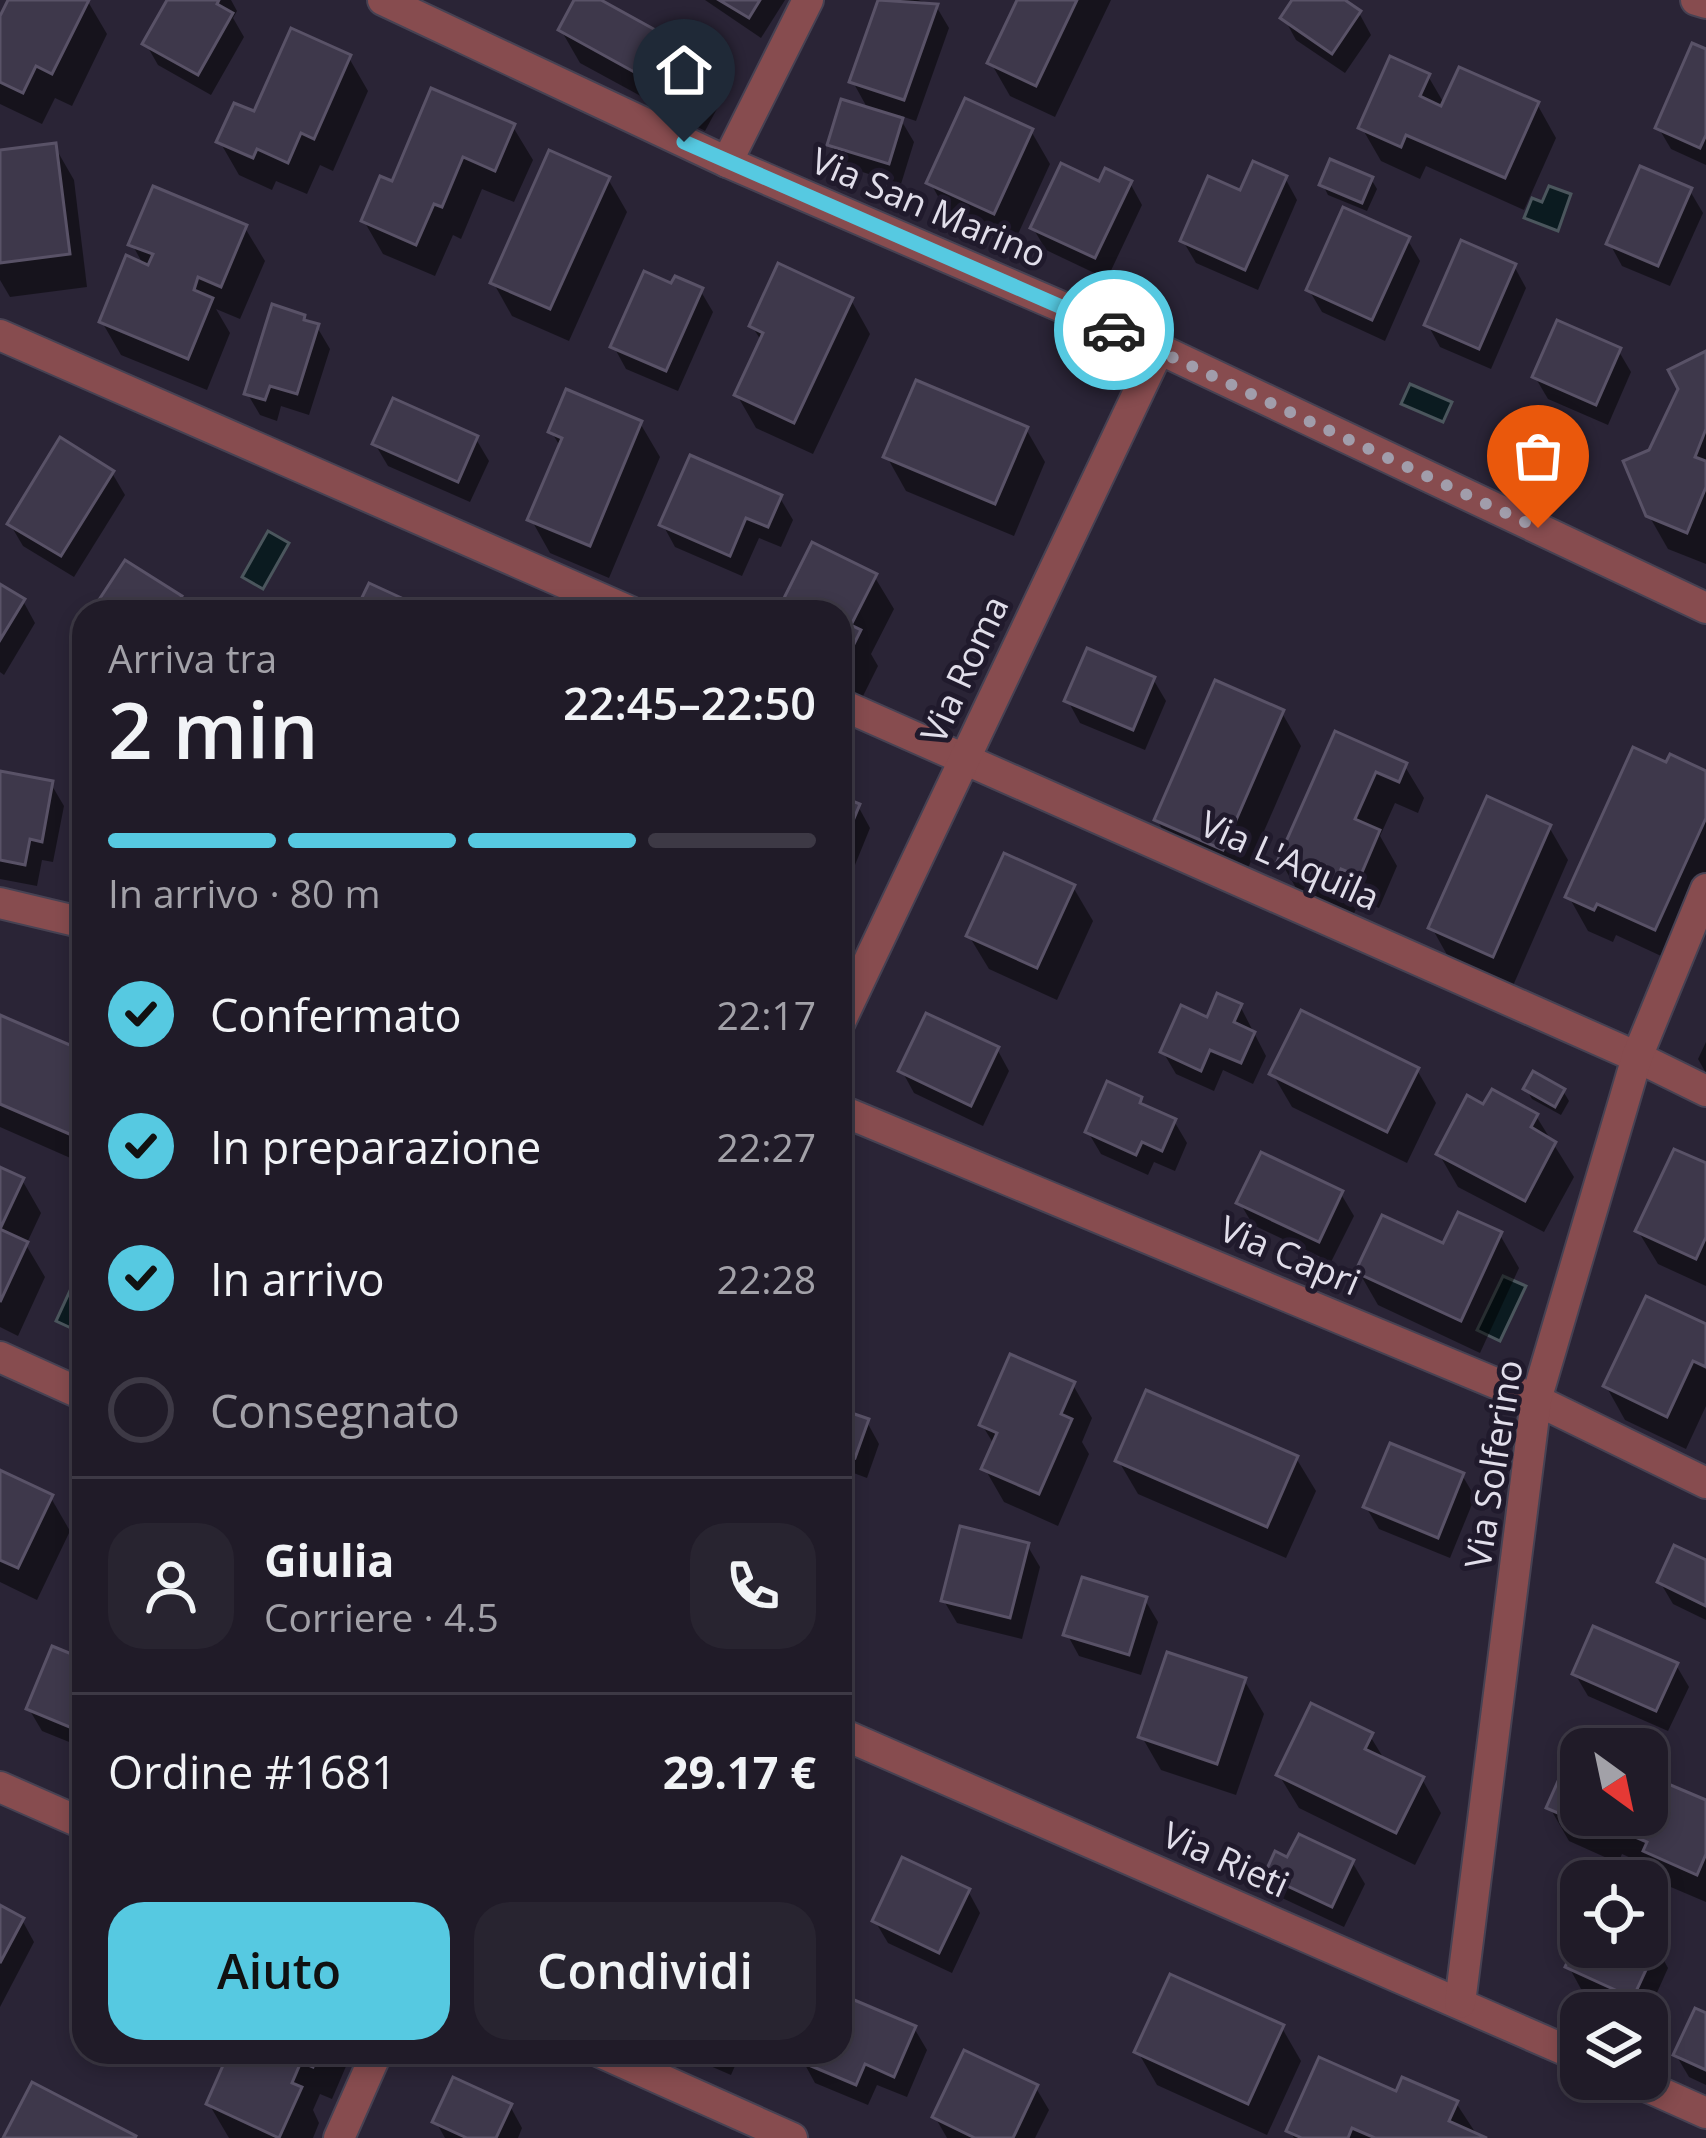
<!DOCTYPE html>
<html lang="it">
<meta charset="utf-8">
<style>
:root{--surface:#201b28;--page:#282430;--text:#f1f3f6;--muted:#a2a1a8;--line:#3d3945;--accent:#56c9e1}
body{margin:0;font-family:"Open Sans",sans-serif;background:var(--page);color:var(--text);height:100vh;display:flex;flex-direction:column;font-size:45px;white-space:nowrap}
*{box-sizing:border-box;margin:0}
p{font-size:39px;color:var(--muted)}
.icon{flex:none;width:66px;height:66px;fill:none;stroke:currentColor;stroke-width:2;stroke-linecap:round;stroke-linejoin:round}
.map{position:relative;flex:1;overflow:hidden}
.sheet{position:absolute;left:72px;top:600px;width:780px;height:1464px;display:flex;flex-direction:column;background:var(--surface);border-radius:36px;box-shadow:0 6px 18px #0003,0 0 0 3px var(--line)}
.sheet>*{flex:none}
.needle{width:78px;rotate:147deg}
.fabs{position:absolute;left:1560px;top:1728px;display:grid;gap:24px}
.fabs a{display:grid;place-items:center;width:108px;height:108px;border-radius:24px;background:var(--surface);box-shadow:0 6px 18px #0003,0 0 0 3px var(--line);font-size:60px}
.pin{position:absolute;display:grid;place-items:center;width:102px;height:102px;color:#fff;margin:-123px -51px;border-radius:50% 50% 50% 0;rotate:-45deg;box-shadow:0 0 12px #0007}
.pin .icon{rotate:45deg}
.courier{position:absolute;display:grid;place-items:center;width:120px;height:120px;margin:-60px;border:9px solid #56c9e1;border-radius:50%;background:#fff;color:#222;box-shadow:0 3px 15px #0007}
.headline em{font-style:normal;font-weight:600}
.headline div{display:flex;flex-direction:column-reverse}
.headline{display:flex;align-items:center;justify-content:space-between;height:204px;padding:0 36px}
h1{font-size:78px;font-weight:600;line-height:90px}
.bar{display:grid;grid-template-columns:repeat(4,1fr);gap:18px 12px;align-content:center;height:144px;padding:0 36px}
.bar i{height:15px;border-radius:9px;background:var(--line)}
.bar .current{background:var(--accent)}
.bar p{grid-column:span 4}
.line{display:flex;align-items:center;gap:30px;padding:0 36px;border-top:3px solid var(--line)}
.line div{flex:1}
.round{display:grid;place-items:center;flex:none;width:126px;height:126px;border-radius:36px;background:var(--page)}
ol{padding:0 36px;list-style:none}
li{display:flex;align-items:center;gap:36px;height:132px}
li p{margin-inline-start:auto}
li .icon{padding:12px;border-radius:50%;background:var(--accent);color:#111;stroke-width:4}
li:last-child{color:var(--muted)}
li i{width:66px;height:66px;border:6px solid var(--line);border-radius:50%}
.button{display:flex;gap:24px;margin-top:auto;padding:24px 36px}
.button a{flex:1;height:138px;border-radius:36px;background:var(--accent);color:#111;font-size:48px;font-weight:600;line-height:138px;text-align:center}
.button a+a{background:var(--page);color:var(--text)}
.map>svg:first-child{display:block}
</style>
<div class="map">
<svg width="1706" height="2138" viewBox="0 0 1706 2138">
<rect width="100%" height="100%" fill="#2a2436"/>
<g fill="#0b1b20" stroke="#4b565d" stroke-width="3">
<path d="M1549,186L1571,194L1558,231L1524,218L1532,198L1542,202Z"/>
<path d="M1410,384L1452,402L1443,422L1401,404Z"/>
<path d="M268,531L289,543L263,589L242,577Z"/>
<path d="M79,1271L84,1274V1334L56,1321Z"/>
<path d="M1503,1276L1526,1286L1500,1341L1477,1330Z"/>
</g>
<g fill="#0007">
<path d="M11,0H87L107,34L72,106L55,98L42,124L0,104V23Z"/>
<path d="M170,0H231L237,11L233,18L244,37L211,95L158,65L146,44Z"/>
<path d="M578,0H595L706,61L725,94L705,131L580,63L561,30Z"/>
<path d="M705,0H785L761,38Z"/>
<path d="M881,0H918L936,6L949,28L916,121L898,115L914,142L901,184L843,166L830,144L869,111L853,82Z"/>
<path d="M1021,0H1111L1055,117L1010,96L991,63Z"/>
<path d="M1296,0H1340L1359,13L1371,35L1345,73L1296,40L1284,18Z"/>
<path d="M1706,52V165L1671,149L1658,127Z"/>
<path d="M349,58L368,91L333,171L320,165L307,194L276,181L272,190L239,175L220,142Z"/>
<path d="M1428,76L1445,105L1537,104L1556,138L1524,210L1426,166L1420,179L1381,161L1362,128Z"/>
<path d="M513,127L533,160L514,202L482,189L461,239L453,235L435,276L383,254L364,221L393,185Z"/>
<path d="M1031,131L1050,164L1013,245L949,216L930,182Z"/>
<path d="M55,147L74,180L87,287L10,297L0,280V153Z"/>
<path d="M1285,178L1297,200L1258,290L1196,263L1183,241L1241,194Z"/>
<path d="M608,179L627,212L569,341L512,316L493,282Z"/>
<path d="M1371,179L1377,189L1367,211L1328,195L1323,185Z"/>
<path d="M1130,183L1142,205L1107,279L1046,250L1033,228L1101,185Z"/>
<path d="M1690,191L1703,213L1670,286L1622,266L1610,244Z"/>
<path d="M245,228L265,261L240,319L216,309L230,333L207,390L121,355L102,322L144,266L132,244Z"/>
<path d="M1407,239L1420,261L1385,341L1322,312L1309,290Z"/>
<path d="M1514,266L1526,288L1491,369L1440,347L1428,325Z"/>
<path d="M673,287L700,290L713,312L678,391L626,369L614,347Z"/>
<path d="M851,300L870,334L813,454L756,428L737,395L762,342L752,326Z"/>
<path d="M303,317L307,324L317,327L330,349L309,415L281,406L277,421L260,415L247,393Z"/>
<path d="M1618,350L1631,372L1608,425L1548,399L1535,377Z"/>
<path d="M1706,354V564L1668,549L1648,514L1651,453Z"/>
<path d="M640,423L660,457L609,578L550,553L531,519L561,448L551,431Z"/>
<path d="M1026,429L1045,462L1014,536L906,491L887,457Z"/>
<path d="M476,439L489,461L470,502L388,466L375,444Z"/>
<path d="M112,473L125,495L74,577L23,546L10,524Z"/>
<path d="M780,498L793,520L781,547L759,538L742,576L675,547L663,525Z"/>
<path d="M874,576L894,609L871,654L878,666L859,704L840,694V612H796L788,598Z"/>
<path d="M0,587L23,601L35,623L4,675L0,672Z"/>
<path d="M179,598L188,612H94Z"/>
<path d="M1153,679L1166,701L1145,750L1080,723L1068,701Z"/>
<path d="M1282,713L1301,746L1242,882L1176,854L1157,820Z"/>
<path d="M1337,735L1404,765L1424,798L1418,813L1395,803L1380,836L1397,866L1379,908L1360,900L1352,918L1300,895L1281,862Z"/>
<path d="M1668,766L1706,774V892L1674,962L1616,935L1613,942L1588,931L1569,897Z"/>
<path d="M0,774L51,784L64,806L53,862L42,860L37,886L0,879Z"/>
<path d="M840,799L858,806L870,828L840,902Z"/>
<path d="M1549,827L1568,860L1512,988L1451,962L1432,928Z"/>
<path d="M1073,887L1093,921L1057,1000L989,969L969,936Z"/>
<path d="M1240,1006L1266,1056L1253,1084L1223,1070L1214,1091L1176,1074L1163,1052L1208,1021Z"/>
<path d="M0,1018L84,1055V1164L0,1127Z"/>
<path d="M1706,1042V1073L1698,1059Z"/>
<path d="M997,1049L1009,1071L983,1126L914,1093L902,1071Z"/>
<path d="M1417,1070L1436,1103L1407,1163L1292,1107L1272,1073Z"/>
<path d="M1526,1089L1563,1091L1569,1101L1561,1115L1532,1099Z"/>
<path d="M1140,1099L1146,1109L1174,1121L1187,1143L1175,1171L1154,1162L1148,1175L1101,1154L1088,1132Z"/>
<path d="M1484,1108L1536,1116L1574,1177L1544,1232L1458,1187L1439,1154Z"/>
<path d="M1706,1167V1286L1658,1264L1638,1231Z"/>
<path d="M0,1170L22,1180L41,1213L26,1245L45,1277L18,1336L0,1327Z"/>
<path d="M1341,1194L1354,1216L1331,1262L1253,1225L1240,1203Z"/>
<path d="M1500,1235L1519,1268L1480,1353L1378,1305L1359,1272Z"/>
<path d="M84,1239V1264L78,1254Z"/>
<path d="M1706,1328V1406L1686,1449L1625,1420L1606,1386Z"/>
<path d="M1073,1385L1092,1418L1082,1442L1089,1454L1058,1526L1004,1502L985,1469L995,1446L982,1425Z"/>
<path d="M840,1412L867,1422L879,1444L867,1478L840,1468Z"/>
<path d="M1296,1458L1316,1491L1286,1558L1138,1494L1118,1460Z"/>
<path d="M0,1473L51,1498L70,1531L37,1600L0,1582Z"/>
<path d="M1462,1475L1475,1497L1450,1558L1379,1529L1366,1507Z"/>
<path d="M1027,1545L1040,1567L1022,1639L957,1623L944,1601Z"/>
<path d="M1706,1564V1620L1673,1604L1660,1582Z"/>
<path d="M1145,1600L1158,1622L1141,1675L1079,1656L1067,1634Z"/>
<path d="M84,1662V1748L42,1731L29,1709Z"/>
<path d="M1676,1665L1689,1687L1668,1731L1588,1696L1575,1674Z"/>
<path d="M1244,1680L1264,1714L1236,1795L1161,1770L1142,1737Z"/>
<path d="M1370,1736L1386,1762L1422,1779L1441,1813L1415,1865L1299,1808L1279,1775Z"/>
<path d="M1577,1747L1582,1749L1581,1815H1647V1778L1706,1804V1902L1666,1885L1657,1870L1622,1854L1618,1863L1569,1841L1550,1808Z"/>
<path d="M1289,1861L1352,1862L1365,1884L1344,1927L1280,1897L1267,1875Z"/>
<path d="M968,1891L980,1913L952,1973L888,1943L875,1921Z"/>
<path d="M0,1909L22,1920L34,1942L0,2007Z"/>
<path d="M1581,1940V1947H1647V1942L1656,1946L1668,1968L1647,2015L1581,1989L1569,1967Z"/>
<path d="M840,1997L914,2028L927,2050L907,2097L877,2085L868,2105L815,2083L803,2061L806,2052H840Z"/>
<path d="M1706,2016V2085L1689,2077L1676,2055Z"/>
<path d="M1282,2028L1301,2061L1267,2135L1157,2085L1138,2052Z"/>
<path d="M233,2052H340L347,2064L332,2099L320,2094L313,2110L319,2123L313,2138H229L209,2104Z"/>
<path d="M678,2052H741L731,2075Z"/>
<path d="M1036,2088L1049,2110L1035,2138H947L935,2117Z"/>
<path d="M1397,2095L1456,2103L1479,2138H1294L1290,2131Z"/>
<path d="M510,2106L522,2128L518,2138H445L436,2122Z"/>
</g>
<g fill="#3e384b" stroke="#595267" stroke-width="3">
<path d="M8,0H89L52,74L36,66L23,93L0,82V16Z"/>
<path d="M167,0H219L217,4L233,13L198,75L142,44Z"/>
<path d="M574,0H601L708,59L685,100L558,30Z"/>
<path d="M719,0H760L749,18Z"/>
<path d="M878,0L938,4L904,100L849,82Z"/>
<path d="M1017,0H1077L1036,86L987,63Z"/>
<path d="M1292,0H1345L1361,11L1332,54L1280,18Z"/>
<path d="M291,28L351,55L314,139L301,133L288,163L257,149L253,158L216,142L234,103L254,111Z"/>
<path d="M1692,43L1706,49V135L1700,148L1655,128Z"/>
<path d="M1390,56L1430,74L1420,96L1441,106L1459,67L1539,102L1505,178L1406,135L1401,147L1358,128Z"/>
<path d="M431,88L515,124L495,171L463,157L442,207L434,204L416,245L361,221L380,176L392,181Z"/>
<path d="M965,98L1033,129L994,214L926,183Z"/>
<path d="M841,99L903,118L889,164L827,145Z"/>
<path d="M56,143L70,254L0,263V150Z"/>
<path d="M549,150L610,177L550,309L490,283Z"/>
<path d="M1330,159L1373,177L1362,203L1319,185Z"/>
<path d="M1253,161L1287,176L1245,270L1180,241L1208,176L1240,190Z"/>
<path d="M1061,163L1099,181L1105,168L1132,181L1095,258L1030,228Z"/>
<path d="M1640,166L1692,188L1658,266L1606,244Z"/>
<path d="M153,186L247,225L221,287L198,277L194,290L213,298L188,359L99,322L126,255L148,265L153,254L128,245Z"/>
<path d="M1343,207L1410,237L1372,320L1306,290Z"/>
<path d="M1461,240L1516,264L1479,349L1424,325Z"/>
<path d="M778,263L853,298L794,423L734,395L763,333L749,326Z"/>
<path d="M644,271L671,283L675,276L703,288L666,371L610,347Z"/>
<path d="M272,304L305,315L304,320L319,324L297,394L270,386L265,400L244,394Z"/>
<path d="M1557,320L1621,348L1596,405L1532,377Z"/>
<path d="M1706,351V429L1695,457L1706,461V487L1687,533L1646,516L1623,461L1649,450L1678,389L1668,370Z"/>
<path d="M916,380L1028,427L995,504L883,457Z"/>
<path d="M566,389L642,421L590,546L527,520L562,438L548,432Z"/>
<path d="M393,398L478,436L458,482L372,444Z"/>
<path d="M60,437L114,471L61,556L7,524Z"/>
<path d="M690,455L782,495L768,527L746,518L730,556L659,525Z"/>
<path d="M812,542L877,574L851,625L861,630L840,672V612H803L805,608L784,598Z"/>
<path d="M125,560L182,596L171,612H91Z"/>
<path d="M369,583L432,612H355Z"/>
<path d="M0,584L25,599L0,640Z"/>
<path d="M1087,648L1155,677L1133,730L1064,701Z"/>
<path d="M1215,680L1284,710L1223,850L1154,820Z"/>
<path d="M1335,731L1407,763L1399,782L1376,772L1355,819L1380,830L1360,877L1341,869L1334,887L1277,862Z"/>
<path d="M1633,747L1666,762L1670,754L1706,771V818L1655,930L1597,904L1594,910L1565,897Z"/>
<path d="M0,771L53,781L42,842L30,839L25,865L0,860Z"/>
<path d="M840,796L860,804L840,852Z"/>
<path d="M1487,796L1551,825L1493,957L1428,928Z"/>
<path d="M1004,853L1075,885L1037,968L966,936Z"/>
<path d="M1217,993L1242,1004L1234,1022L1255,1032L1241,1063L1210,1050L1201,1071L1160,1052L1181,1005L1207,1017Z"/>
<path d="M1301,1010L1419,1068L1387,1132L1269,1074Z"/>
<path d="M926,1013L999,1047L971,1106L898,1071Z"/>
<path d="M0,1015L84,1051V1115L74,1136L0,1104Z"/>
<path d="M1533,1071L1565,1089L1555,1107L1523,1089Z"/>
<path d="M1107,1081L1142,1097L1140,1103L1176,1119L1162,1151L1142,1142L1136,1155L1085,1132Z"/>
<path d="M1492,1089L1538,1114L1531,1127L1556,1142L1525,1201L1436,1154L1467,1095L1483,1104Z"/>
<path d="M1674,1149L1706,1163V1237L1696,1259L1635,1231Z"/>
<path d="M1261,1152L1343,1191L1319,1242L1236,1203Z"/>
<path d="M0,1167L24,1178L0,1229Z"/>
<path d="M1458,1212L1502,1232L1461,1321L1355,1272L1382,1215L1443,1243Z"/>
<path d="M0,1229L28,1242L0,1302Z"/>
<path d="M1646,1296L1706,1324V1367L1693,1361L1667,1417L1603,1386Z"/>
<path d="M1010,1354L1075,1382L1061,1414L1072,1419L1039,1494L981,1469L997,1433L979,1425Z"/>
<path d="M1146,1390L1298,1456L1267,1527L1115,1461Z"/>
<path d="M840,1409L869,1419L855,1458L840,1452Z"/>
<path d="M1390,1443L1464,1473L1438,1538L1363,1507Z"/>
<path d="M0,1470L53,1495L18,1568L0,1560Z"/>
<path d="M960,1526L1029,1543L1010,1618L941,1601Z"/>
<path d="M1674,1545L1706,1560V1606L1657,1582Z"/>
<path d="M1082,1577L1147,1597L1129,1655L1063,1635Z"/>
<path d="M1593,1626L1678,1663L1656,1711L1572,1674Z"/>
<path d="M52,1646L84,1659V1733L26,1709Z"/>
<path d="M1167,1652L1246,1678L1217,1764L1138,1737Z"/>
<path d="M1311,1703L1373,1733L1365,1749L1424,1777L1396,1833L1276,1775Z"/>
<path d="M1575,1743L1589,1749H1581V1815H1647V1775L1706,1800V1854L1697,1875L1643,1851L1647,1842L1603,1823L1600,1831L1546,1808Z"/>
<path d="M1299,1834L1354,1860L1332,1907L1264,1875L1275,1851L1287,1857Z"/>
<path d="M902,1857L970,1889L939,1953L872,1921Z"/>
<path d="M0,1905L24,1918L0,1963Z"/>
<path d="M1581,1932V1947H1647V1939L1658,1944L1633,1998L1565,1967Z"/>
<path d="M1170,1974L1284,2025L1248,2104L1134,2052Z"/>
<path d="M840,1994L916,2026L894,2077L865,2064L856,2085L799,2061L803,2052H840Z"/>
<path d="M1695,2008L1706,2013V2070L1673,2055Z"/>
<path d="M964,2050L1038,2085L1013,2138H975L932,2117Z"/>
<path d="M229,2052H319L313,2067L301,2062L292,2083L302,2087L279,2138L206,2104Z"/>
<path d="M1319,2057L1396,2091L1402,2077L1458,2101L1449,2121L1487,2138H1375L1352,2128L1348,2138H1302L1286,2131Z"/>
<path d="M453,2077L512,2104L496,2138H467L432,2122Z"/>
<path d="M32,2082L136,2136L135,2138H3Z"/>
</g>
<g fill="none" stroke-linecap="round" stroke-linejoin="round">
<defs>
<g id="street">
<path d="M383,0L727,162L1159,349L1706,608"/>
<path d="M1696,0L1706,3"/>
<path d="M727,162L808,0"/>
<path d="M0,335L631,612"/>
<path d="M840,704L1637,1057L1706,1091"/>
<path d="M0,903L84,923"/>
<path d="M840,1022L1159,349"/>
<path d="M840,1110L1536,1400L1706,1483"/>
<path d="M0,1357L84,1395"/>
<path d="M840,1733L1581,2057"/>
<path d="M0,1787L84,1824"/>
<path d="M1460,2003L1536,1400L1637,1057L1706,889"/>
<path d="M600,2052L792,2138"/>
<path d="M1630,2079L1706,2113"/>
<path d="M339,2138L377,2052"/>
</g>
</defs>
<use href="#street" stroke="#474253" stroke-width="34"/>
<use href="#street" stroke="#874c4f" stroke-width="30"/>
</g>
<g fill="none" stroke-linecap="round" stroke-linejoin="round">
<path stroke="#a19dab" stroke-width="12" stroke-dasharray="0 21.6" d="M1114,330L1538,528"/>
<path stroke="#56c9e1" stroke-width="15" d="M684,142L1114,330"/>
</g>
<g text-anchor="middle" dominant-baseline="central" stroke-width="10" stroke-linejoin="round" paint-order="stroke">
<g font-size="36" fill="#e1deea" stroke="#201a2c">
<text transform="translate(929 207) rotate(23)">Via San Marino</text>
<text transform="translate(964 669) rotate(-65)">Via Roma</text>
<text transform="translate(1290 860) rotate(24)">Via L'Aquila</text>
<text transform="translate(1290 1255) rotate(23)">Via Capri</text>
<text transform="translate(1493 1464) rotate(-81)">Via Solferino</text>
<text transform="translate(1226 1859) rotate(24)">Via Rieti</text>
</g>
</g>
</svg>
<div class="fabs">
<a><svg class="needle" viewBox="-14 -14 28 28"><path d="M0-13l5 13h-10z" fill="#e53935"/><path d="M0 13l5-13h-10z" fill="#a2a1a8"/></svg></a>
<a><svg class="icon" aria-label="locate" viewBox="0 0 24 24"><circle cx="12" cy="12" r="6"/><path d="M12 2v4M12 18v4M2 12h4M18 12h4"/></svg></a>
<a><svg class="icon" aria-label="layers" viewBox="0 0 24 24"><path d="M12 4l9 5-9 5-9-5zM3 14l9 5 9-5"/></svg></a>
</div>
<div class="pin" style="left:1538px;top:528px;background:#ea580c"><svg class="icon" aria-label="bag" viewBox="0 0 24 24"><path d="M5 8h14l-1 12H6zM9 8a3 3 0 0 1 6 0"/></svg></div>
<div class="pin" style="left:684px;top:142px;background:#1f2937"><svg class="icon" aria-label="home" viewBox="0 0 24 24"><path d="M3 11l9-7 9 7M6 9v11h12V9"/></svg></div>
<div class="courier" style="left:1114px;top:330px"><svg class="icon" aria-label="car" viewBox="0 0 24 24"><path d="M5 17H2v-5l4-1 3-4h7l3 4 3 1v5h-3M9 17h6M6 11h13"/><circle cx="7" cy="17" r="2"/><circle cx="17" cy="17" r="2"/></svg></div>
<section class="sheet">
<div class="headline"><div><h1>2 min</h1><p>Arriva tra</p></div><em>22:45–22:50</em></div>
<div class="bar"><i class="current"></i><i class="current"></i><i class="current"></i><i></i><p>In arrivo · 80 m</p></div>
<ol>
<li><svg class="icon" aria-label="check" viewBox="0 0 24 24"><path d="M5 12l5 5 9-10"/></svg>Confermato<p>22:17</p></li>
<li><svg class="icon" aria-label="check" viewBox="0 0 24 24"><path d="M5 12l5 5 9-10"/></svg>In preparazione<p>22:27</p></li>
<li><svg class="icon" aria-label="check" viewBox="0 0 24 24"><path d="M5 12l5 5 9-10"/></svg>In arrivo<p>22:28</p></li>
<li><i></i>Consegnato</li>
</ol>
<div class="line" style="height:216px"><a class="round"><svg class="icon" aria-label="person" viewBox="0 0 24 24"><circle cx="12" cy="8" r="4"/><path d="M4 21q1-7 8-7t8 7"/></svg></a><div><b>Giulia</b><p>Corriere · 4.5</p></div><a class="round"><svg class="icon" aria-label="phone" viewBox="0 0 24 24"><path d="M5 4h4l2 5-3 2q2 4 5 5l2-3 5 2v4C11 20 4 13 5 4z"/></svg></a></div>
<div class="line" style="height:156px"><div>Ordine #1681</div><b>29.17 €</b></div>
<div class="button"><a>Aiuto</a><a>Condividi</a></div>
</section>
</div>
